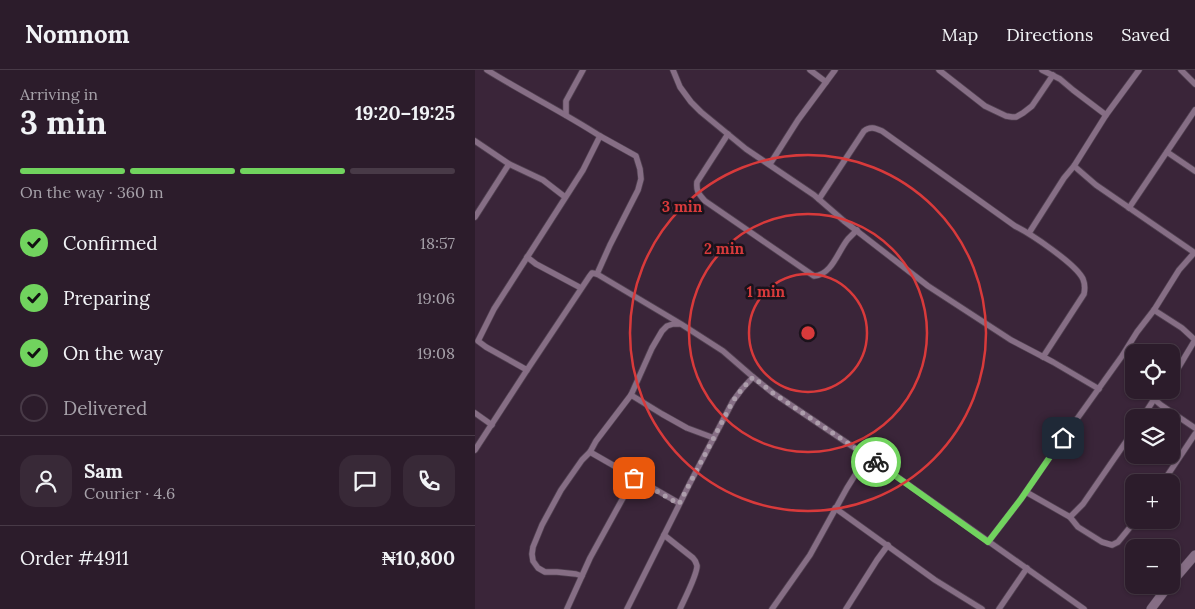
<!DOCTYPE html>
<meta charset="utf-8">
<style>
:root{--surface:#2c1c2b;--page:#382937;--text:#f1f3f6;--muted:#a6a1a9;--line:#483a47;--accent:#71d35e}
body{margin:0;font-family:Lora,serif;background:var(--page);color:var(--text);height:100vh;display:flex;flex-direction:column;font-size:19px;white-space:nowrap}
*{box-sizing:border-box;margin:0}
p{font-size:16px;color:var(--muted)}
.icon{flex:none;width:28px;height:28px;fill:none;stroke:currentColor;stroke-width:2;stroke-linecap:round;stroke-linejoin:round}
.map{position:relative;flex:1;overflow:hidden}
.drawer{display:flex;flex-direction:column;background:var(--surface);width:475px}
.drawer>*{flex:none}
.tools{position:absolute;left:650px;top:274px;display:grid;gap:10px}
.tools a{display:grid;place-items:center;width:55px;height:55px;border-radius:10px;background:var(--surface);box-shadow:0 1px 4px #0004,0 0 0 1px var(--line);font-size:25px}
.pin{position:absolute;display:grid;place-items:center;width:42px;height:42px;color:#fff;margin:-21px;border-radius:10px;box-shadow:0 2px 8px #0006}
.courier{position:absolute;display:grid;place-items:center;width:50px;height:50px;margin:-25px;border:4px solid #71d35e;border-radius:50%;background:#fff;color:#222;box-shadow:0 1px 6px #0007}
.head em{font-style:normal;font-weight:700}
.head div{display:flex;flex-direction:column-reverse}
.head{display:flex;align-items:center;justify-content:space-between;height:85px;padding:0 20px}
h1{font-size:32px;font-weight:700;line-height:38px}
.bar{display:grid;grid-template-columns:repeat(4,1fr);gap:8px 5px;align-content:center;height:60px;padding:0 20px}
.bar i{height:6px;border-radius:4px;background:var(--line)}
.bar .active{background:var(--accent)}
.bar p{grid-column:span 4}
.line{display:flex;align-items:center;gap:12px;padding:0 20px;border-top:1px solid var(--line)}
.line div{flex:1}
.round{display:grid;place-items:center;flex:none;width:52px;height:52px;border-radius:15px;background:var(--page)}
ol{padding:0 20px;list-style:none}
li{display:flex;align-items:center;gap:15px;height:55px}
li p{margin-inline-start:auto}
li .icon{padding:5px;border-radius:50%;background:var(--accent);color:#111;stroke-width:4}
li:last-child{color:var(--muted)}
li i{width:28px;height:28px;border:2px solid var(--line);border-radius:50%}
header{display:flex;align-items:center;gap:30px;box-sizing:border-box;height:70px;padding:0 25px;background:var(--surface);border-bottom:1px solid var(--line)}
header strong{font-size:24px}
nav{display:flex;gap:28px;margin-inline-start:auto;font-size:18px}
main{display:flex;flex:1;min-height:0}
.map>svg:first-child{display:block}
</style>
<header>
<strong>Nomnom</strong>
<nav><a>Map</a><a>Directions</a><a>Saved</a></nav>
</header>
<main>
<section class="drawer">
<div class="head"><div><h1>3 min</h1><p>Arriving in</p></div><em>19:20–19:25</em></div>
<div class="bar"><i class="active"></i><i class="active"></i><i class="active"></i><i></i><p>On the way · 360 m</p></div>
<ol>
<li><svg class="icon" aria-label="check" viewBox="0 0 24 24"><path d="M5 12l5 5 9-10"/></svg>Confirmed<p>18:57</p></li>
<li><svg class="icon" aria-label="check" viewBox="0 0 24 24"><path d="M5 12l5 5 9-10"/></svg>Preparing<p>19:06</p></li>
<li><svg class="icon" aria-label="check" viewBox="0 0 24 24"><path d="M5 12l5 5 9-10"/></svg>On the way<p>19:08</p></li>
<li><i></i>Delivered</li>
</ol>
<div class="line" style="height:90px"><a class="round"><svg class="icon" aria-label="person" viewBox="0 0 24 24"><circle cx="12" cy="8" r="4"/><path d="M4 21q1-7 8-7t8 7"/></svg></a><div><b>Sam</b><p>Courier · 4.6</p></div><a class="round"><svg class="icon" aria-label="chat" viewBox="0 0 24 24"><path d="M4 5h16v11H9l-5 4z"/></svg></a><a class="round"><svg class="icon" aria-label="phone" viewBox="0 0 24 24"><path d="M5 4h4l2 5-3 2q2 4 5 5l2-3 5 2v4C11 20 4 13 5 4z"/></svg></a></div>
<div class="line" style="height:65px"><div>Order #4911</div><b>₦10,800</b></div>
</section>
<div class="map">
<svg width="720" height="539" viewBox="0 0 720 539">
<rect width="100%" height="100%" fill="#3a2539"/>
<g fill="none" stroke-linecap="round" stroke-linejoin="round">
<defs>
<g id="street">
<path d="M12,0C49,23 88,42 125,66L108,100L19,239L3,271L11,277L52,300L114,207L117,203L122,204L206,254L248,281L278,307L298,323L414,401L609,539"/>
<path d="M198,0L205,17L216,32L226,42L271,79L339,125L369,151L453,216L536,270L578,292L624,319"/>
<path d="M335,0L351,12"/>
<path d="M464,0L510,36L531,46L537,47H541L548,43L557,36L578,5"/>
<path d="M567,0L585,9L598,20L631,45"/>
<path d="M706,0L720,14"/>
<path d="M91,45V31L108,0"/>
<path d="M253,64L222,112C221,122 224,124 230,131L339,206C357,205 363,181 373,169C376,166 379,163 382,160"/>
<path d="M0,71L34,94L68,110L90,127"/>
<path d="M692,82L720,101"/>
<path d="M295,94L323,50L360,0"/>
<path d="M599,96L621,115L720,183"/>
<path d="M344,129L389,61C395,56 400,58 407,61L540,156C556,164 601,194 608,209C610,214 610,219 609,224L568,287"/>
<path d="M654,138L720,40"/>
<path d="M0,147L34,94"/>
<path d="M554,163L589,108L599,96L631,45L664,0"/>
<path d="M52,187L61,194L106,218"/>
<path d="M122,204L135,175L163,120L166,109L165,99L161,86L125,66"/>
<path d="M679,240L707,258L720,270L702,300L696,307"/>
<path d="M156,325L187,344L212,358L239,368"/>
<path d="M679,329L686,335L720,358"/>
<path d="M0,343L17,355"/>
<path d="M667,348L685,320"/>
<path d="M0,380L52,300"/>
<path d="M115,382L204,433"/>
<path d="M688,412L720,364"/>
<path d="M551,422L595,447L603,457L627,472L637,475L643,472L661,450"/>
<path d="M360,438L460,510L507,539"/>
<path d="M595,447L608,434L659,360"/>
<path d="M189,465L218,488C221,491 221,492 222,496C222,505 209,530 205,539"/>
<path d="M513,472L546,429L579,381L647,286L662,262L679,240L704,200L719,183"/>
<path d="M107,506L101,504L82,502H70L63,498L58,491L57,484L58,477L67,455L86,420L107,390L115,382L121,371L156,325L177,278L187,261L192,256L198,254H204"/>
<path d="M92,539L115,488L159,408"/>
<path d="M152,539L215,413L258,331L267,319L278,307"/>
<path d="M297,539L335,485L372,418L392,386"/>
<path d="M371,539L402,490L413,475"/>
<path d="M524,539L552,498"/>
</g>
<g id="secondary">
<path d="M696,513L720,485"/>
<path d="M676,539L694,515"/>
</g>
</defs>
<use href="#street" stroke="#504050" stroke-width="7"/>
<use href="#secondary" stroke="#504050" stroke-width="10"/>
<use href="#street" stroke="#866e85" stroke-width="5.5"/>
<use href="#secondary" stroke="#866e85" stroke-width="9"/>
</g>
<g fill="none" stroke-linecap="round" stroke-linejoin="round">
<path stroke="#ac9dab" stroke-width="5" stroke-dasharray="0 9" d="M159,408L204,434L258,331L267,319L278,307L298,323L401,392"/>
<path stroke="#71d35e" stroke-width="6" d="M401,392L513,472L546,429L588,368"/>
</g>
<g fill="none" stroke="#d83a3b" stroke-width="2.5">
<circle cx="333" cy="263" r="59"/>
<circle cx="333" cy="263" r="119"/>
<circle cx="333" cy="263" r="178"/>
</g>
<circle cx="333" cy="263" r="8" fill="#d83a3b" stroke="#1b121b" stroke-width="2.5"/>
<g font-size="15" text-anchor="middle" font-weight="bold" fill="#d83a3b" stroke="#1b121b" stroke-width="5" stroke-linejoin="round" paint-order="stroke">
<text x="207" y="142">3 min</text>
<text x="249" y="184">2 min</text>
<text x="291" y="227">1 min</text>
</g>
</svg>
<div class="tools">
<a><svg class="icon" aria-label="locate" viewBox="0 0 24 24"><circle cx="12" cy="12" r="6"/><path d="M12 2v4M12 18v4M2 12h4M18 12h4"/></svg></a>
<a><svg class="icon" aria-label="layers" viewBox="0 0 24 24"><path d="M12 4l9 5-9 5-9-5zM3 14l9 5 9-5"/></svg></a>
<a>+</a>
<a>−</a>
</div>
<div class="pin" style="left:159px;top:408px;background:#ea580c"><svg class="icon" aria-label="bag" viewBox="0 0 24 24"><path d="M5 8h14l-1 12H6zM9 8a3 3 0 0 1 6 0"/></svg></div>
<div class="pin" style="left:588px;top:368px;background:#1f2937"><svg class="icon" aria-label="home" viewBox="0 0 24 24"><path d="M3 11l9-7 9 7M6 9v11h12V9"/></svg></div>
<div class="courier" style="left:401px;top:392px"><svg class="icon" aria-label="bike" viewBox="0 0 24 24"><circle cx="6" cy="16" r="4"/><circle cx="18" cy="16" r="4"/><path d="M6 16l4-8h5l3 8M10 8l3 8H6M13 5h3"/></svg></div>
</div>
</main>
